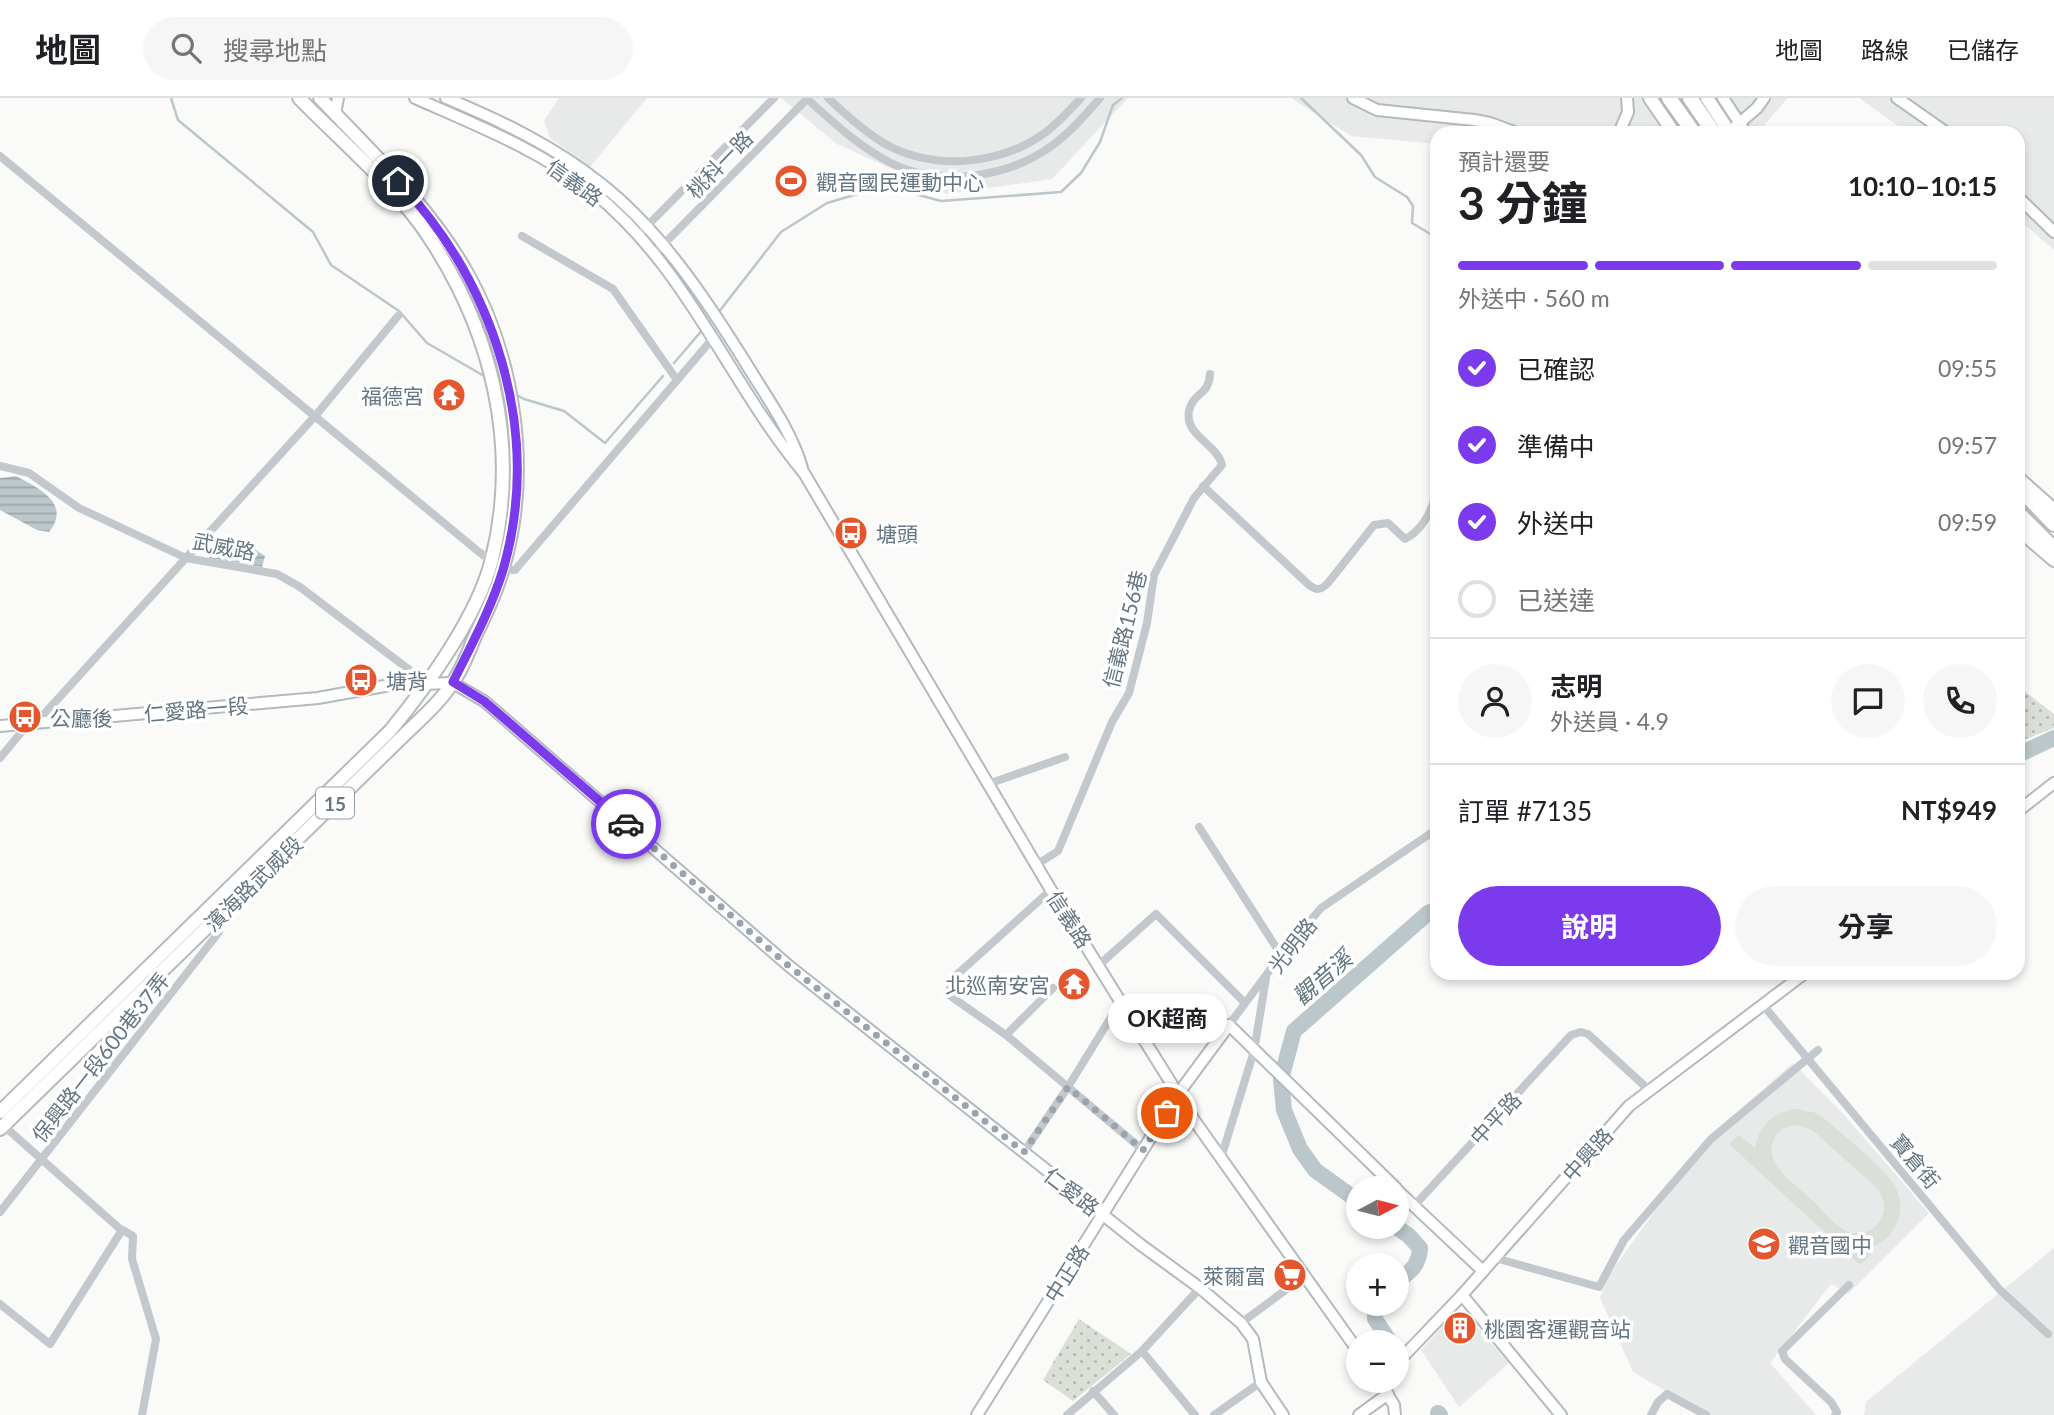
<!DOCTYPE html>
<html lang="zh-TW">
<meta charset="utf-8">
<style>
:root{--surface:#fff;--page:#f6f6f6;--text:#202124;--muted:#757577;--line:#e0e0e0;--accent:#7c3aed}
body{margin:0;font-family:Lato,"Noto Sans TC",sans-serif;background:var(--page);color:var(--text);height:100vh;display:flex;flex-direction:column;font-size:26px;white-space:nowrap}
*{box-sizing:border-box;margin:0}
p{font-size:23px;color:var(--muted)}
.icon{flex:none;width:38px;height:38px;fill:none;stroke:currentColor;stroke-width:2;stroke-linecap:round;stroke-linejoin:round}
.map{position:relative;flex:1;overflow:hidden}
.drawer{position:absolute;left:1430px;top:28px;width:595px;height:854px;display:flex;flex-direction:column;background:var(--surface);border-radius:21px;box-shadow:0 4px 10px #0003}
.drawer>*{flex:none}
.needle{width:46px;rotate:83deg}
.fabs{position:absolute;left:1346px;top:1078px;display:grid;gap:14px}
.fabs a{display:grid;place-items:center;width:63px;height:63px;border-radius:50%;background:var(--surface);box-shadow:0 4px 10px #0003;font-size:35px}
.pin{position:absolute;display:grid;place-items:center;width:60px;height:60px;color:#fff;margin:-30px;border:4px solid #fff;border-radius:50%;box-shadow:0 2px 7px #0007}
.courier{position:absolute;display:grid;place-items:center;width:70px;height:70px;margin:-35px;border:5px solid #7c3aed;border-radius:50%;background:#fff;color:#222;box-shadow:0 2px 9px #0007}
.bubble{position:absolute;height:49px;border-radius:24px;background:var(--surface);box-shadow:0 4px 10px #0003;font-size:23px;font-weight:700;line-height:49px;text-align:center}
.overview em{font-style:normal;font-weight:700}
.overview div{display:flex;flex-direction:column-reverse}
.overview{display:flex;align-items:center;justify-content:space-between;height:119px;padding:0 28px}
h1{font-size:46px;font-weight:700;line-height:52px}
.bar{display:grid;grid-template-columns:repeat(4,1fr);gap:10px 7px;align-content:center;height:84px;padding:0 28px}
.bar i{height:9px;border-radius:5px;background:var(--line)}
.bar .selected{background:var(--accent)}
.bar p{grid-column:span 4}
.line{display:flex;align-items:center;gap:18px;padding:0 28px;border-top:2px solid var(--line)}
.line div{flex:1}
.round{display:grid;place-items:center;flex:none;width:74px;height:74px;border-radius:37px;background:var(--page)}
ol{padding:0 28px;list-style:none}
li{display:flex;align-items:center;gap:21px;height:77px}
li p{margin-inline-start:auto}
li .icon{padding:7px;border-radius:50%;background:var(--accent);color:#fff;stroke-width:4}
li:last-child{color:var(--muted)}
li i{width:38px;height:38px;border:4px solid var(--line);border-radius:50%}
.cta{display:flex;gap:14px;margin-top:auto;padding:14px 28px}
.cta a{flex:1;height:80px;border-radius:42px;background:var(--accent);color:#fff;font-size:28px;font-weight:700;line-height:80px;text-align:center}
.cta a+a{background:var(--page);color:var(--text)}
header{display:flex;align-items:center;gap:42px;box-sizing:border-box;height:98px;padding:0 35px;background:var(--surface);border-bottom:2px solid var(--line)}
header strong{font-size:33px}
nav{display:flex;gap:38px;margin-inline-start:auto;font-size:24px}
.search{width:490px;height:63px;background:var(--page);display:flex;align-items:center;gap:18px;box-sizing:border-box;padding:0 24px;border-radius:38px;color:var(--muted);font-size:26px}
.map>svg:first-child{display:block}
</style>
<header>
<strong>地圖</strong>
<div class="search"><svg class="icon" aria-label="search" viewBox="0 0 24 24"><circle cx="10" cy="10" r="6"/><path d="M15 15l6 6"/></svg>搜尋地點</div>
<nav><a>地圖</a><a>路線</a><a>已儲存</a></nav>
</header>
<div class="map">
<svg width="2054" height="1317" viewBox="0 0 2054 1317">
<defs>
<pattern id="park-dots" width="8" height="8" patternUnits="userSpaceOnUse" patternTransform="scale(1.75)"><rect width="8" height="8" fill="#dadfd7"/><path d="M2 2h.1M6 6h.1" fill="none" stroke="#b4b9b4" stroke-width="1.8" stroke-linecap="round"/></pattern>
<pattern id="water-rules" width="6" height="5" patternUnits="userSpaceOnUse" patternTransform="scale(1.75)"><rect width="6" height="5" fill="#bbc7cb"/><path d="M0 2.5h6" fill="none" stroke="#9ca6aa"/></pattern>
</defs>
<rect width="100%" height="100%" fill="#fafaf8"/>
<g fill="#e8e9e9">
<path d="M559,0H647L590,69L550,40L544,23Z"/>
<path d="M781,0H1128L1052,81L947,96L837,46Z"/>
<path d="M1291,0H1788L1760,32L1752,35H1437V46L1351,38Z"/>
<path d="M1859,0H2054V152L2018,121V35H1908Z"/>
<path d="M1793,965L1838,1010L1929,1115L1848,1196L1831,1186L1770,1265L1816,1317H1707L1633,1274L1600,1200L1609,1177L1707,1040Z"/>
<path d="M2054,1150V1317H1864L1866,1304Z"/>
<path d="M1462,1212L1509,1265L1459,1309L1421,1252L1457,1213Z"/>
</g>
<path fill="#dadfd7" fill-rule="evenodd" d="M1795,1011L1813,1014L1821,1018C1839,1034 1892,1074 1898,1095C1902,1106 1901,1117 1896,1127C1890,1140 1880,1146 1867,1151L1871,1157L1860,1167L1729,1046L1739,1037L1755,1050C1759,1028 1772,1015 1795,1011ZM1796,1027L1812,1032L1877,1090C1884,1100 1887,1110 1881,1121C1875,1133 1861,1138 1848,1134C1835,1129 1822,1111 1811,1101C1796,1087 1762,1066 1774,1041C1778,1032 1786,1028 1796,1027Z"/>
<g fill="url(#park-dots)">
<path d="M2018,588L2054,616V630L2018,644Z"/>
<path d="M1079,1221L1131,1256L1073,1303L1043,1282Z"/>
</g>
<g fill="url(#water-rules)">
<path d="M16,378C38,390 72,405 49,434L37,432L0,412V380Z"/>
<path d="M237,441L253,446V450L265,458L262,469L209,460L215,449Z"/>
</g>
<g fill="none" stroke-linecap="round" stroke-linejoin="round">
<g stroke="#bbc7cb" stroke-width="2.5">
<path d="M171,0L178,22L313,134L331,167L399,213L427,245L484,278"/>
<path d="M1301,0L1361,57L1375,79L1407,99L1413,108L1412,125L1437,140"/>
<path d="M718,215L781,134L827,105L885,88L941,103L1061,94L1081,75L1100,44L1113,7L1122,0"/>
<path d="M674,265L704,230"/>
<path d="M513,295L524,301L564,313L605,345L663,278"/>
</g>
<g stroke="#bbc7cb" stroke-width="16">
<path d="M2018,657L2054,640"/>
<path d="M1358,1103L1315,1072L1300,1051L1284,1012L1281,981L1294,933L1428,815L1437,811"/>
<path d="M1396,1129L1408,1137L1420,1150C1419,1168 1410,1174 1396,1184"/>
<path d="M1375,1206V1221L1390,1244"/>
<path d="M1438,1315L1440,1317"/>
</g>
<defs>
<g id="secondary">
<path d="M415,0C476,27 540,52 593,94C687,169 729,285 804,375L1051,792L1194,1022L1358,1253"/>
<path d="M446,0C499,22 554,48 600,85C661,133 706,201 747,267C767,300 791,332 802,370"/>
<path d="M1353,0L1377,12L1474,22L1490,25L1517,35"/>
<path d="M1723,0L1746,35"/>
<path d="M1897,0L1947,35"/>
<path d="M335,16L338,0"/>
<path d="M1729,34L1757,10L1764,0"/>
<path d="M1619,35L1628,14L1627,0"/>
<path d="M2018,99L2054,134"/>
<path d="M0,628L318,600L390,587L453,585L484,603L789,868L1141,1147L1200,1190L1241,1225L1253,1241L1261,1284L1283,1317"/>
<path d="M2018,713L2054,685"/>
<path d="M1396,1091L1483,1173"/>
<path d="M1462,1197L1561,1317"/>
<path d="M1396,1266L1462,1197L1629,1008L1805,875"/>
<path d="M1379,1283L1394,1307L1395,1317"/>
<path d="M977,1317L1178,996L1229,927L1396,1090"/>
<path d="M1359,1317L1388,1296"/>
</g>
<g id="primary">
<path d="M1650,0L1674,35"/>
<path d="M1707,0L1730,35"/>
<path d="M2018,380L2054,412"/>
<path d="M2018,431L2054,462"/>
<path d="M0,1014L390,633C427,588 478,518 492,461C520,348 492,234 429,139C398,91 339,41 299,0"/>
<path d="M0,1031L399,642C417,624 439,606 453,584C463,570 469,552 476,536C486,516 496,494 502,473C532,374 515,258 464,170C426,105 371,54 320,0"/>
</g>
<g id="highway">
<path d="M1669,0L1694,35"/>
<path d="M1690,0L1714,35"/>
<path d="M2018,389L2054,426"/>
<path d="M2018,415L2054,451"/>
</g>
</defs>
<use href="#secondary" stroke="#b3babf" stroke-width="14"/>
<use href="#primary" stroke="#b5babe" stroke-width="16"/>
<use href="#highway" stroke="#b4b9bd" stroke-width="18"/>
<g stroke="#c3c8cc" stroke-width="8">
<path d="M806,0C832,23 859,49 891,65C941,89 1006,80 1050,49C1069,36 1085,17 1100,0"/>
<path d="M828,0C846,17 866,35 887,47C937,73 1001,67 1046,34C1059,24 1070,12 1081,0"/>
<path d="M0,58L479,454L503,471L515,472L714,239"/>
<path d="M643,132L774,0"/>
<path d="M522,138L613,191L677,282"/>
<path d="M654,156L808,0"/>
<path d="M0,368L29,375L79,410L186,460L277,476L300,489L428,586"/>
<path d="M1203,388L1309,487C1317,493 1321,492 1328,485L1374,427L1388,425L1405,441C1420,434 1433,413 1435,397"/>
<path d="M36,625L316,317L398,218"/>
<path d="M0,660L28,626"/>
<path d="M988,686L1065,659"/>
<path d="M1199,729L1281,857"/>
<path d="M1036,767L1058,753L1112,624L1129,595L1147,525L1154,477L1194,400L1222,367C1217,346 1184,337 1189,313C1193,294 1209,298 1210,276"/>
<path d="M1051,792L952,881L949,897L1006,937L1143,1052"/>
<path d="M1099,867L1156,816L1243,903"/>
<path d="M1763,907L2000,1192L2048,1236"/>
<path d="M1229,927L1281,857L1321,810L1437,731"/>
<path d="M1006,937L1053,890"/>
<path d="M4,1028L119,1130L133,1138L132,1161L156,1241L142,1317"/>
<path d="M1024,1054L1068,989L1121,903"/>
<path d="M1221,1060L1254,953L1266,880"/>
<path d="M1414,1108L1571,937L1581,934L1588,936L1649,992"/>
<path d="M0,1114L219,834L214,823"/>
<path d="M1495,1160L1599,1189L1624,1142L1711,1041L1818,952"/>
<path d="M0,1206L50,1246L122,1132"/>
<path d="M1241,1225L1306,1177"/>
<path d="M1142,1253L1195,1317"/>
<path d="M1093,1293L1114,1317"/>
<path d="M1067,1317L1142,1253L1200,1190"/>
<path d="M1214,1317L1261,1284"/>
<path d="M1651,1317L1658,1304L1667,1296L1706,1317"/>
<path d="M1835,1317L1837,1314L1831,1304L1785,1261L1782,1253L1849,1187"/>
</g>
<use href="#secondary" stroke="#fff" stroke-width="10"/>
<use href="#primary" stroke="#fff" stroke-width="12"/>
<use href="#highway" stroke="#fff" stroke-width="14"/>
</g>
<g fill="none" stroke-linecap="round" stroke-linejoin="round">
<path stroke="#99a4ac" stroke-width="7" stroke-dasharray="0 12.6" d="M626,726L789,868L1024,1054L1068,989L1143,1052L1167,1015"/>
<path stroke="#7c3aed" stroke-width="9" d="M398,83C495,186 543,333 503,472C491,511 471,548 453,584L484,603L626,726"/>
</g>
<defs>
<symbol id="stadium-disc" viewBox="-11 -11 22 22"><circle r="9.5" fill="#e4572e" stroke="#fff"/><path d="M0-5a6.5 5 0 1 0 0 10a6.5 5 0 1 0 0-10ZM-3.5-1.8h7v3.6h-7Z" fill="#fff"/></symbol>
<symbol id="temple-disc" viewBox="-11 -11 22 22"><circle r="9.5" fill="#e4572e" stroke="#fff"/><path d="M0-6L5-2H3V0L6.5 2.5H4V6H1.5V3h-3V6H-4V2.5H-6.5L-3 0V-2H-5Z" fill="#fff"/></symbol>
<symbol id="bus-disc" viewBox="-11 -11 22 22"><circle r="9.5" fill="#e4572e" stroke="#fff"/><path d="M-5-6H5V4H4V6H2V4H-2V6H-4V4H-5ZM-3.5-4V0h7V-4ZM-3.5 1.2v1.5H-2V1.2ZM2 1.2v1.5H3.5V1.2Z" fill="#fff"/></symbol>
<symbol id="school-disc" viewBox="-11 -11 22 22"><circle r="9.5" fill="#e4572e" stroke="#fff"/><path d="M0-5L7-2L0 1L-7-2ZM-4 1L0 2.5L4 1V4Q0 6-4 4Z" fill="#fff"/></symbol>
<symbol id="supermarket-disc" viewBox="-11 -11 22 22"><circle r="9.5" fill="#e4572e" stroke="#fff"/><path d="M-6-5.5h2.5l.6 2H6L4.5 2H-2.5L-4.4-4H-6ZM-1.5 3.2a1.3 1.3 0 1 0 .1 0ZM3 3.2a1.3 1.3 0 1 0 .1 0Z" fill="#fff"/></symbol>
<symbol id="building-disc" viewBox="-11 -11 22 22"><circle r="9.5" fill="#e4572e" stroke="#fff"/><path d="M-4-6H4V6H1V3H-1V6H-4ZM-2.5-4.3h1.7v1.8h-1.7ZM.8-4.3h1.7v1.8H.8ZM-2.5-1h1.7V.8h-1.7ZM.8-1h1.7V.8H.8Z" fill="#fff"/></symbol>
</defs>
<g fill-rule="evenodd">
<use href="#stadium-disc" x="772" y="64" width="38" height="38"/>
<use href="#temple-disc" x="430" y="278" width="38" height="38"/>
<use href="#bus-disc" x="832" y="416" width="38" height="38"/>
<use href="#bus-disc" x="342" y="563" width="38" height="38"/>
<use href="#bus-disc" x="6" y="600" width="38" height="38"/>
<use href="#temple-disc" x="1055" y="867" width="38" height="38"/>
<use href="#school-disc" x="1745" y="1127" width="38" height="38"/>
<use href="#supermarket-disc" x="1271" y="1158" width="38" height="38"/>
<use href="#building-disc" x="1441" y="1211" width="38" height="38"/>
</g>
<g text-anchor="middle" dominant-baseline="central" stroke-width="7" stroke-linejoin="round" paint-order="stroke">
<rect fill="#fff" stroke="#939fa8" stroke-width="2" x="316" y="689.5" width="38" height="31" rx="5"/>
<g font-size="19" font-weight="bold" fill="#657683">
<text x="335" y="705">15</text>
</g>
<g font-size="21" fill="#657683" stroke="#fff">
<text transform="translate(719 66) rotate(-46)">桃科一路</text>
<text transform="translate(575 84) rotate(36)">信義路</text>
<text transform="translate(224 448) rotate(11)">武威路</text>
<text transform="translate(1124 531) rotate(-76)">信義路156巷</text>
<text transform="translate(196 611) rotate(-5)">仁愛路一段</text>
<text transform="translate(253 785) rotate(-44)">濱海路武威段</text>
<text transform="translate(1070 821) rotate(57)">信義路</text>
<text transform="translate(1292 847) rotate(-52)">光明路</text>
<text transform="translate(100 959) rotate(-52)">保興路一段600巷37弄</text>
<text transform="translate(1495 1020) rotate(-47)">中平路</text>
<text transform="translate(1587 1056) rotate(-48)">中興路</text>
<text transform="translate(1916 1063) rotate(50)">寶倉街</text>
<text transform="translate(1072 1093) rotate(38)">仁愛路</text>
<text transform="translate(1066 1175) rotate(-58)">中正路</text>
</g>
<g font-size="21" fill="#657683" stroke="#fff" text-anchor="start">
<text x="816" y="83">觀音國民運動中心</text>
<text x="424" y="297" text-anchor="end">福德宮</text>
<text x="876" y="435">塘頭</text>
<text x="386" y="582">塘背</text>
<text x="50" y="619">公廳後</text>
<text x="1050" y="886" text-anchor="end">北巡南安宮</text>
<text x="1788" y="1146">觀音國中</text>
<text x="1266" y="1177" text-anchor="end">萊爾富</text>
<text x="1484" y="1230">桃園客運觀音站</text>
</g>
<g font-size="23" font-style="italic" fill="#60757c" stroke="#fff">
<text transform="translate(1322 879) rotate(-41)">觀音溪</text>
</g>
</g>
</svg>
<div class="fabs">
<a><svg class="needle" viewBox="-14 -14 28 28"><path d="M0-13l5 13h-10z" fill="#e53935"/><path d="M0 13l5-13h-10z" fill="#757577"/></svg></a>
<a>+</a>
<a>−</a>
</div>
<div class="pin" style="left:1167px;top:1015px;background:#ea580c"><svg class="icon" aria-label="bag" viewBox="0 0 24 24"><path d="M5 8h14l-1 12H6zM9 8a3 3 0 0 1 6 0"/></svg></div>
<div class="pin" style="left:398px;top:83px;background:#1f2937"><svg class="icon" aria-label="home" viewBox="0 0 24 24"><path d="M3 11l9-7 9 7M6 9v11h12V9"/></svg></div>
<div class="courier" style="left:626px;top:726px"><svg class="icon" aria-label="car" viewBox="0 0 24 24"><path d="M5 17H2v-5l4-1 3-4h7l3 4 3 1v5h-3M9 17h6M6 11h13"/><circle cx="7" cy="17" r="2"/><circle cx="17" cy="17" r="2"/></svg></div>
<div class="bubble" style="left:1108px;top:896px;width:119px">OK超商</div>
<section class="drawer">
<div class="overview"><div><h1>3 分鐘</h1><p>預計還要</p></div><em>10:10–10:15</em></div>
<div class="bar"><i class="selected"></i><i class="selected"></i><i class="selected"></i><i></i><p>外送中 · 560 m</p></div>
<ol>
<li><svg class="icon" aria-label="check" viewBox="0 0 24 24"><path d="M5 12l5 5 9-10"/></svg>已確認<p>09:55</p></li>
<li><svg class="icon" aria-label="check" viewBox="0 0 24 24"><path d="M5 12l5 5 9-10"/></svg>準備中<p>09:57</p></li>
<li><svg class="icon" aria-label="check" viewBox="0 0 24 24"><path d="M5 12l5 5 9-10"/></svg>外送中<p>09:59</p></li>
<li><i></i>已送達</li>
</ol>
<div class="line" style="height:126px"><a class="round"><svg class="icon" aria-label="person" viewBox="0 0 24 24"><circle cx="12" cy="8" r="4"/><path d="M4 21q1-7 8-7t8 7"/></svg></a><div><b>志明</b><p>外送員 · 4.9</p></div><a class="round"><svg class="icon" aria-label="chat" viewBox="0 0 24 24"><path d="M4 5h16v11H9l-5 4z"/></svg></a><a class="round"><svg class="icon" aria-label="phone" viewBox="0 0 24 24"><path d="M5 4h4l2 5-3 2q2 4 5 5l2-3 5 2v4C11 20 4 13 5 4z"/></svg></a></div>
<div class="line" style="height:91px"><div>訂單 #7135</div><b>NT$949</b></div>
<div class="cta"><a>說明</a><a>分享</a></div>
</section>
</div>
